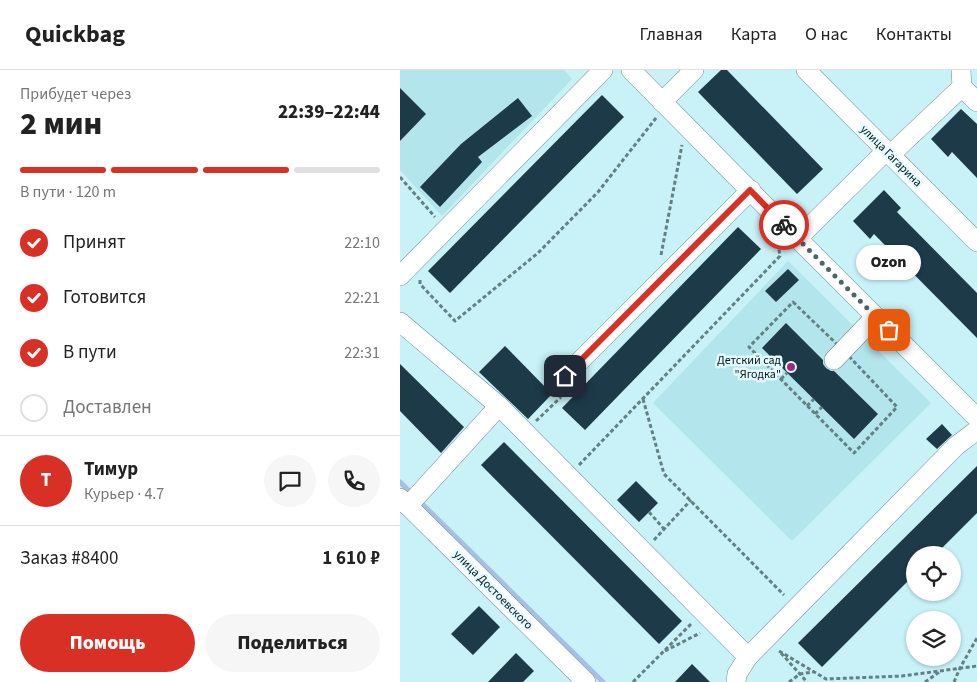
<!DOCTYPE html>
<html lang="ru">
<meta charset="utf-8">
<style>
:root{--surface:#fff;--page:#f6f6f6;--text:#222;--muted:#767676;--line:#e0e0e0;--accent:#d93025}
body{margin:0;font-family:"Source Sans 3",sans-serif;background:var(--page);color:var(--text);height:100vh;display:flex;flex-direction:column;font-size:19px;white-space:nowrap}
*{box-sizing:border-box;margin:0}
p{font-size:16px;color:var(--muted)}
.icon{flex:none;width:28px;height:28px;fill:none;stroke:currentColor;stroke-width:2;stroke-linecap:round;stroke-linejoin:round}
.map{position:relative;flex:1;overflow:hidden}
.side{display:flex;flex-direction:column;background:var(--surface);width:400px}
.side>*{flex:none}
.fabs{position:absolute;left:506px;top:476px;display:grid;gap:10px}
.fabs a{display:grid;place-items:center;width:55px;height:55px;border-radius:50%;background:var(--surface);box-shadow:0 1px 4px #0004;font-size:25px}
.pin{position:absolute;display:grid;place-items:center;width:42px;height:42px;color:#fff;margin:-21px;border-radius:10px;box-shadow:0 2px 8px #0006}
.courier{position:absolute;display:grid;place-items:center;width:50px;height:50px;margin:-25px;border:4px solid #d93025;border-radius:50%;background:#fff;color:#222;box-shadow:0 1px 6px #0007}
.bubble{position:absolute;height:35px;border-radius:18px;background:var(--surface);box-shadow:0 1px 4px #0004;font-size:16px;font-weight:800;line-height:35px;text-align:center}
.overview em{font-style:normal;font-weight:800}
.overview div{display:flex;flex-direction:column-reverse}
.overview{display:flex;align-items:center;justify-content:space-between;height:85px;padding:0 20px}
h1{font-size:32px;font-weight:800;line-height:38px}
.bar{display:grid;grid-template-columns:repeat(4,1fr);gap:8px 5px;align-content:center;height:60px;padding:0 20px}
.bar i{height:6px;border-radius:4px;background:var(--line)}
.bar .current{background:var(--accent)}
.bar p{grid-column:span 4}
.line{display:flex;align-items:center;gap:12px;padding:0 20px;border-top:1px solid var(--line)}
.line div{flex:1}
.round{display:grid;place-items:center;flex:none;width:52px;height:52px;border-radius:26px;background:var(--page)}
ol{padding:0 20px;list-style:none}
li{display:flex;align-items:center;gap:15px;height:55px}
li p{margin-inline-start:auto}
li .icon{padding:5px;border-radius:50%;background:var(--accent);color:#fff;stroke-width:4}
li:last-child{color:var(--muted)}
li i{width:28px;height:28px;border:2px solid var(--line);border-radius:50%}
.primary-button{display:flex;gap:10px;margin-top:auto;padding:10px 20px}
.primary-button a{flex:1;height:58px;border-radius:30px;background:var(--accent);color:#fff;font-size:20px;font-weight:800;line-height:58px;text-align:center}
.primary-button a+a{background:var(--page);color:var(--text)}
header{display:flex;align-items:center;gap:30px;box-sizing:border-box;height:70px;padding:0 25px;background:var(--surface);border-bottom:1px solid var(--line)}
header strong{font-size:24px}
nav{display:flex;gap:28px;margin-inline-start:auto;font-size:18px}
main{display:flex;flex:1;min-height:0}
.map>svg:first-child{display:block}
</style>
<header>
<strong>Quickbag</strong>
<nav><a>Главная</a><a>Карта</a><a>О нас</a><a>Контакты</a></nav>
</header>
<main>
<section class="side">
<div class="overview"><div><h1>2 мин</h1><p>Прибудет через</p></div><em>22:39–22:44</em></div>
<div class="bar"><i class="current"></i><i class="current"></i><i class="current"></i><i></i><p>В пути · 120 m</p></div>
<ol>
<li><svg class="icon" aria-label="check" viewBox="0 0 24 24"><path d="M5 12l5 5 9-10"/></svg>Принят<p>22:10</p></li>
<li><svg class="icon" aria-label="check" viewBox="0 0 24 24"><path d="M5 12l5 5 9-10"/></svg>Готовится<p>22:21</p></li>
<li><svg class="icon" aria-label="check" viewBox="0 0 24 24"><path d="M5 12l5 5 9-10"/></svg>В пути<p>22:31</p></li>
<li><i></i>Доставлен</li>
</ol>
<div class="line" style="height:90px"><b class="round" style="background:var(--accent);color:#fff">Т</b><div><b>Тимур</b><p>Курьер · 4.7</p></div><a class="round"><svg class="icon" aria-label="chat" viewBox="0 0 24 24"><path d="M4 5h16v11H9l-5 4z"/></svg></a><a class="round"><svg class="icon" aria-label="phone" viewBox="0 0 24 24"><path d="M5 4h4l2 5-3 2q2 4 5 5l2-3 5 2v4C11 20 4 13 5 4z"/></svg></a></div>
<div class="line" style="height:65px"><div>Заказ #8400</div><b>1 610 ₽</b></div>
<div class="primary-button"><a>Помощь</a><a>Поделиться</a></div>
</section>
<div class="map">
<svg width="577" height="612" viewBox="0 0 577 612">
<rect width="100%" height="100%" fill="#c8f2f7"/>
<g fill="#b2e5ec">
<path d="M0,0H164L172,9L42,146L0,100Z"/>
<path d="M388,191L531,333L392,471L253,333Z"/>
</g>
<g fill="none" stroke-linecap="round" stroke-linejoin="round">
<path stroke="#a7bfe7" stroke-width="5" d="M0,412L203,612"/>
</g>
<g fill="#1d3a49">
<path d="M321,0H327L423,99L397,124L298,22Z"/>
<path d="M0,18L26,44L0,71Z"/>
<path d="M202,25L224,47L50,223L28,201Z"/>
<path d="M118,28L132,46L78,87L82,92L40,137L20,117L61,74Z"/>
<path d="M561,39L577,54V108L552,82L548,87L531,69Z"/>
<path d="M484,120L501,138L497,142L577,223V268L474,164L470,169L453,151Z"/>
<path d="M338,157L361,179L185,360L162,338Z"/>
<path d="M388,199L399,210L376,232L365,221Z"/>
<path d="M386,253L423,290V294L426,298L431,301H434L478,344L454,369L362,278Z"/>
<path d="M105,276L152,324L128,349L79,302Z"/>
<path d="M0,294L64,357L41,383L0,341Z"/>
<path d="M542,354L552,365L537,379L526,369Z"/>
<path d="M104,372L282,551L259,574L81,395Z"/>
<path d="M577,396V443L535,485H515V504L422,597L398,573Z"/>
<path d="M236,411L258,433L239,452L217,430Z"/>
<path d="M79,536L100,557L73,585L51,564Z"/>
<path d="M116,583L134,601L123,612H88Z"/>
<path d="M292,594L310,612H275Z"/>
</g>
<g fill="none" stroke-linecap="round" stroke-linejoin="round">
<defs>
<g id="minor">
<path d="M231,0L390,161L577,348"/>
<path d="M406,0L577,172"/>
<path d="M562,17L577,32"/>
<path d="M262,32L294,0"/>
<path d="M490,85L562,17L561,0"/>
<path d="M397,169L486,81"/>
<path d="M0,206L203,0"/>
<path d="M0,252L99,336L8,436"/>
<path d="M434,290L475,247"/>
<path d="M165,306L351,120"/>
<path d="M99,336L348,587L556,376L577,360"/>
<path d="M0,428L186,612"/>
<path d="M336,612L337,604L348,587"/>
</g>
</defs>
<use href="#minor" stroke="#688f94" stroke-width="20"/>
<g stroke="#638083" stroke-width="3" stroke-dasharray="4 2.5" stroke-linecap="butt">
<path d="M0,107L35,147"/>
<path d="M261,185L282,75"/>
<path d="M20,210V214L55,251L138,183L198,122L256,48"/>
<path d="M393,232L443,280L497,337L454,383L349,277Z"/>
<path d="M381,309L387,303"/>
<path d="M243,329L264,404L384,525"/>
<path d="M407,336L414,329"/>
<path d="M415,344L422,337"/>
<path d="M136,351L160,328L161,322"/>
<path d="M179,395L380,186L378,174"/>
<path d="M249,442L264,459"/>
<path d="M254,470L291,430"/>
<path d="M265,581L300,563"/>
<path d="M379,581L426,609L502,606L577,596"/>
<path d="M381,583L407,612"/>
<path d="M233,612L292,553"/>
<path d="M389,612L400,604L413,602"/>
<path d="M525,612L541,601"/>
<path d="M554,612L560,598L577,568"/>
</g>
<use href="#minor" stroke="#fff" stroke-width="19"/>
</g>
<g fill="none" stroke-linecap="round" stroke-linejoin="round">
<path stroke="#4c6568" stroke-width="5" stroke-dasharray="0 9" d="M384,155L489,260"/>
<path stroke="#d93025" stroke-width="6" d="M165,306L350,120L384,155"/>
</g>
<circle fill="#a3297f" stroke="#e3fbff" stroke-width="2" cx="391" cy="297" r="5"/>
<g text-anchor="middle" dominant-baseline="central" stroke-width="5" stroke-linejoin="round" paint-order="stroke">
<g font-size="12" fill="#09191b" stroke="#e3fbff">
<text transform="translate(491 86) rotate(45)">улица Гагарина</text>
<text transform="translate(93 520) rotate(45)">улица Достоевского</text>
</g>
<g font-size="12" fill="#09191b" stroke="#e3fbff" text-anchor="end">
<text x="381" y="290">Детский сад<tspan x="381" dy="14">"Ягодка"</tspan></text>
</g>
</g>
</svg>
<div class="fabs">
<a><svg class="icon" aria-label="locate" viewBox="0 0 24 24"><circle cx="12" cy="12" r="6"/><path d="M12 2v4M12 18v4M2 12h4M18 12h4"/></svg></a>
<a><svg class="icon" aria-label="layers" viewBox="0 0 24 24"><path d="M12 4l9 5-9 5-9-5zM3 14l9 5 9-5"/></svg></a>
</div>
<div class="pin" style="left:489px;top:260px;background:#ea580c"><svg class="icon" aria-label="bag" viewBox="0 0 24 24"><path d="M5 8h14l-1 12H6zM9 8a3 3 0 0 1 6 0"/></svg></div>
<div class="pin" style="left:165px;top:306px;background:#1f2937"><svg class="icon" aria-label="home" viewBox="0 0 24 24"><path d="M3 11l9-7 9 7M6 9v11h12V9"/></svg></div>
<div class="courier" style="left:384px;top:155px"><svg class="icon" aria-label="bike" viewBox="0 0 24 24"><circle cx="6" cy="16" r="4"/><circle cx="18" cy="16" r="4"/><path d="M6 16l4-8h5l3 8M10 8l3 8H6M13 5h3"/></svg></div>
<div class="bubble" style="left:456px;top:175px;width:65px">Ozon</div>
</div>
</main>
